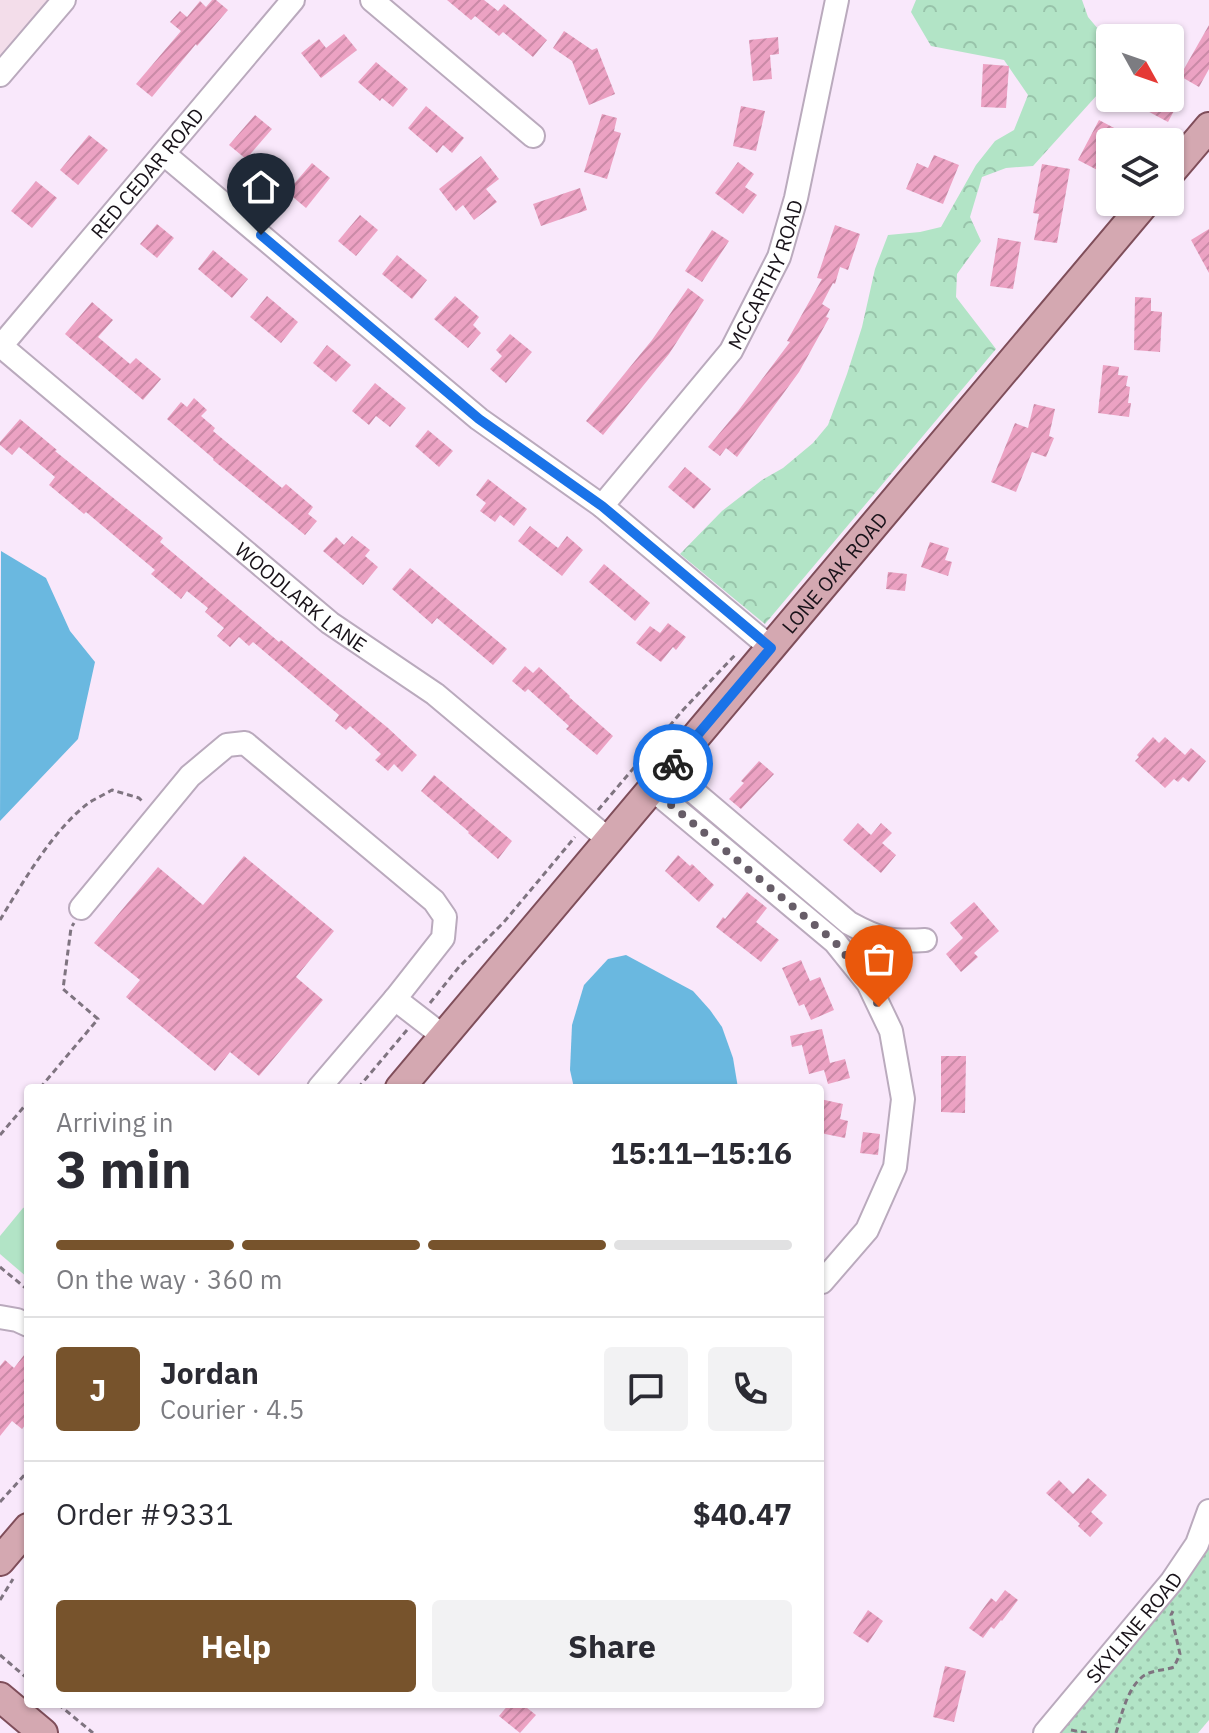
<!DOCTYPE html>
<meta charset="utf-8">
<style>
:root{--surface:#fff;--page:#f2f2f3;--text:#2b2b33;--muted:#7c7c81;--line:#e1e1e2;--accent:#77532c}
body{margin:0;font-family:"IBM Plex Sans",sans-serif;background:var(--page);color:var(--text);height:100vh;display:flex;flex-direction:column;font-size:30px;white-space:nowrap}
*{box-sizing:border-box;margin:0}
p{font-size:26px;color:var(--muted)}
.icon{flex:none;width:44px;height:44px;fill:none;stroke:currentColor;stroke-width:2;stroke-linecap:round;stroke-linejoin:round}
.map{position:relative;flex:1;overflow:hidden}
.details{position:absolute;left:24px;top:1084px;width:800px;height:624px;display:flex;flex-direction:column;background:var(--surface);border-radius:8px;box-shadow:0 2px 6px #0004}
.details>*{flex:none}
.needle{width:52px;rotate:130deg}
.controls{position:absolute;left:1096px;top:24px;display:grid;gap:16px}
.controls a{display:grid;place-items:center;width:88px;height:88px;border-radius:8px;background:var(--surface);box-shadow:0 2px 6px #0004;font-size:40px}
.pin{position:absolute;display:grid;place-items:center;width:68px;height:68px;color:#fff;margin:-82px -34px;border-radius:50% 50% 50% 0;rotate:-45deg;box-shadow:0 0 8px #0007}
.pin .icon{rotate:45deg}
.courier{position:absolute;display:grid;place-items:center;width:80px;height:80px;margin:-40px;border:6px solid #1a73e8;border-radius:50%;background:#fff;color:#222;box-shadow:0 2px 10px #0007}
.headline em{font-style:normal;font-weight:700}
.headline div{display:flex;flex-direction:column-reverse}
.headline{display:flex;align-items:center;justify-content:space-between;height:136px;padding:0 32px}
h1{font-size:52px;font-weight:700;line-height:60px}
.bar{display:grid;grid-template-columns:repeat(4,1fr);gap:12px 8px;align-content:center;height:96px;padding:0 32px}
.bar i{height:10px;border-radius:6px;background:var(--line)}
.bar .current{background:var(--accent)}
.bar p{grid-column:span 4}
.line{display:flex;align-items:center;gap:20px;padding:0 32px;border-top:2px solid var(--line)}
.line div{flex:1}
.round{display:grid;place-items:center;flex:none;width:84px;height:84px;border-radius:8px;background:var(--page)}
.cta{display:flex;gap:16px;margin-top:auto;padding:16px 32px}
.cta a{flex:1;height:92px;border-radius:8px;background:var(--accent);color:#fff;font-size:32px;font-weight:700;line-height:92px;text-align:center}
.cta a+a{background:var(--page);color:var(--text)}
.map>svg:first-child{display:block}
</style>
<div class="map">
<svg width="1209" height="1733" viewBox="0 0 1209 1733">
<defs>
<pattern id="forest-crowns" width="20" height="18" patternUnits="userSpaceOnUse" patternTransform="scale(2)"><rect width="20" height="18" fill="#b2e4c6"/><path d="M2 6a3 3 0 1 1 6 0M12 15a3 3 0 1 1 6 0" fill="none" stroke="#98c3aa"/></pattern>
<pattern id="park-dots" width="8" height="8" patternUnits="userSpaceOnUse" patternTransform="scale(2)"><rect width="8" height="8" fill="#b2e4c6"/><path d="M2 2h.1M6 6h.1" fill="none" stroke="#98c3aa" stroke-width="1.8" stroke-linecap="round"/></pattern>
<pattern id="building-hatch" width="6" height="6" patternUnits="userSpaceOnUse" patternTransform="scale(2)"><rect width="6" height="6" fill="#eca2c3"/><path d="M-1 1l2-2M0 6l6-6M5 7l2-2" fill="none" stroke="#ca8aa7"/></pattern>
</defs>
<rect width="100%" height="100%" fill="#f9e8fb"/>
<path fill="#f3ddea" d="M0,0H52L0,60Z"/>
<path fill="url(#forest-crowns)" d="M916,0H1082L1088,17L1104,36L1109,64L1098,94L1033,166L1006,168L982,177L970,217L981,241L957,274L956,297L996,349L765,624L680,554L722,511L762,480L783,468L813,443L828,425L847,374L862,327L875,269L888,235L920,232L941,227L976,165L995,141L1014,130L1028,95L1004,60L931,46L911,12Z"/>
<path fill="url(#park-dots)" d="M1209,1541V1720L1198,1733H1057Z"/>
<path fill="#b2e4c6" d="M28,1206V1278L0,1254V1236L23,1208Z"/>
<g fill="#6ab8e0">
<path d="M1,551L46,578L70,631L95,662L78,739L0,821Z"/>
<path d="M626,955L693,991L710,1010L722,1027L733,1058L738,1088H574L570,1070L572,1025L584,985L608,959Z"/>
</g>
<g fill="url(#building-hatch)">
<path d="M212,0H216L228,10L197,46L196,44L152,97L136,84L181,31L170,22L180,11L187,17L200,1L206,7Z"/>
<path d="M447,0H484L498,11L504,4L547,40L533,57L503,32L499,36L475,16L471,20Z"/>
<path d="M1209,25V69L1199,87L1180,76Z"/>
<path d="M564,31L592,50L597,48L615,94L589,105L572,61L553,48Z"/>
<path d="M344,34L357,50L321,78L301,53L319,39L326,48Z"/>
<path d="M778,37L779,54L770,55L772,79L753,81L749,40Z"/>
<path d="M376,62L408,89L393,107L382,98L380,101L358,82Z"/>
<path d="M983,64L1009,66L1006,108L981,107Z"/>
<path d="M1123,98H1181L1168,122Z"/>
<path d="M426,106L464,138L452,153L443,145L437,153L408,128Z"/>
<path d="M741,106L765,111L756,151L733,146Z"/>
<path d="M602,114L617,118L614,131L621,133L607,179L584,172Z"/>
<path d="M255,115L272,129L246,159L229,145Z"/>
<path d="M1099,120L1118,130L1106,153L1110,155V165L1105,174L1078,160Z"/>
<path d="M89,135L108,150L78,185L60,170Z"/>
<path d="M934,155L959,165L943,204L906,189L917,163L928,168Z"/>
<path d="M481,156L499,179L486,189L497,202L474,220L463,205L456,211L439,189Z"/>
<path d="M738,162L754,174L745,187L757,195L743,214L715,193Z"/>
<path d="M312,163L330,178L306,208L287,192Z"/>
<path d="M1042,164L1070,169L1057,243L1034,240L1039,214L1033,213Z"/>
<path d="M36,181L57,198L32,228L11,211Z"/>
<path d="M580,188L587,210L541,226L533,204Z"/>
<path d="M360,215L378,230L356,256L338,241Z"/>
<path d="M157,224L174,238L157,258L140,244Z"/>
<path d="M835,225L860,234L848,270L840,267L835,284L833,283L822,304L830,309L826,317L829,318L799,372L737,457L726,448L720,456L708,447L738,411L790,342L787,341L822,279L817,278Z"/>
<path d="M1209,229V273L1191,240Z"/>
<path d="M712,230L729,241L702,282L685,271Z"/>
<path d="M998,238L1021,242L1013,289L990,286Z"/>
<path d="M213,250L248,279L232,298L198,269Z"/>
<path d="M397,255L427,280L412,299L382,274Z"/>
<path d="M688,288L704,300L669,354L603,435L586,421L652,340Z"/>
<path d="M267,296L298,322L281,343L250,317Z"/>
<path d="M455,296L479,317L473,325L481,333L468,348L434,319Z"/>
<path d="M1135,297L1151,298V311L1162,312L1160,352L1134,350Z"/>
<path d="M92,302L113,320L98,337L130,364L136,358L161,379L143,400L65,334Z"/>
<path d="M510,334L532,352L506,383L490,369L502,356L496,350Z"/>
<path d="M327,345L351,365L336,382L313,363Z"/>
<path d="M1103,365L1119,367L1118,375L1128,376L1126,386L1130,387L1128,403H1131L1129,417L1098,413Z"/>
<path d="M375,383L406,408L390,427L376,416L369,425L352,411Z"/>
<path d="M194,398L207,410L201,416L215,428L213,431L282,488L286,484L313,507L308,514L317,521L305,535L213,460L214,459L167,419L181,402L187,407Z"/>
<path d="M1034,404L1055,409L1049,436L1054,438L1046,457L1032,452L1016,492L991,482L1015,423L1028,428Z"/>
<path d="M20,419L57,450L55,451L163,538L160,542L279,642L281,640L388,728L417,755L402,772L394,764L388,771L375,760L381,754L350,726L346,730L335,721L339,715L253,642L249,646L239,637L230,647L217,636L224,628L205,612L208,608L187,591L181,599L151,574L155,570L86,512L84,514L49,485L55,477L19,447L12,455L0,445V442Z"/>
<path d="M428,430L453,451L439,467L415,446Z"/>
<path d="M685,467L711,489L694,509L668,487Z"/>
<path d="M488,479L527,509L514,526L500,515L495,522L480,511L486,503L476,495Z"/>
<path d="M530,526L558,548L567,536L583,550L562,576L518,541Z"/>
<path d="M352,536L370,550L365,556L378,567L363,585L323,551L336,537L344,545Z"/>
<path d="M930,542L949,548L945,560L952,562L948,576L921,567Z"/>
<path d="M604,564L650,603L635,621L589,582Z"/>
<path d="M410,568L507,649L493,665L437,618L432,624L392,589Z"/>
<path d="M888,572L907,574L905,591L886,589Z"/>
<path d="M668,623L686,637L676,650L673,647L661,662L636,643L650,626L660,633Z"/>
<path d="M525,666L533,673L539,667L570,696L569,697L613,736L597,755L566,729L569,726L528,689L525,692L512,681Z"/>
<path d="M1153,737L1159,743L1165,737L1185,755L1191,748L1206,761L1189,782L1183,777L1178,782L1174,779L1165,788L1135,761L1139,757L1137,755Z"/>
<path d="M759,761L774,774L741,809L729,799L744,783L741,781Z"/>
<path d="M434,775L512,841L498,859L468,833L469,832L421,791Z"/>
<path d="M858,823L871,835L881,823L892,833L882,843L896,855L881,873L843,840Z"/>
<path d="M678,855L690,866L692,864L714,885L699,902L665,871Z"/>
<path d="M244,856L334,931L296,977L323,1000L259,1076L230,1052L215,1071L126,997L140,980L94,943L158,867L203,905Z"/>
<path d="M747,892L767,908L756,922L779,940L761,962L716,927L723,917L725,919Z"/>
<path d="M974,902L999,931L974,953L978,957L961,972L946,954L963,938L950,923Z"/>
<path d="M801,960L810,981L820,977L834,1010L811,1020L804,1004L799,1006L782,968Z"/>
<path d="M822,1029L830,1063L845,1059L850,1078L828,1084L824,1070L809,1074L802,1045L792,1047L790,1036Z"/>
<path d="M941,1056H966L965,1113L941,1112Z"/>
<path d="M820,1099L843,1104L840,1119L848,1121L845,1138L820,1133Z"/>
<path d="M863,1132L880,1134L878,1155L860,1153Z"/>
<path d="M28,1350V1421L22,1429L12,1421L0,1436V1366L5,1360L14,1368Z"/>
<path d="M1088,1478L1107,1495L1091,1512L1103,1523L1090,1537L1078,1526L1080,1524L1046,1493L1059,1480L1073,1494Z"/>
<path d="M1005,1590L1018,1600L1002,1621L1001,1620L994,1629L991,1627L983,1638L969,1628L991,1598L996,1602Z"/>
<path d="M868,1610L883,1621L868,1643L853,1633Z"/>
<path d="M945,1666L966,1671L954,1722L933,1717Z"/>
<path d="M509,1704H522L536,1715L520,1733L499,1716Z"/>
</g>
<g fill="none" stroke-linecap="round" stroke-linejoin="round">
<defs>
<g id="minor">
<path id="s1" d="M293,0L1,346L330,623L435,694L609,840"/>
<path d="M372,0L533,136"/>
<path d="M0,75L64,0"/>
<path d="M164,154L479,419L602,506L771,648"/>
<path id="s2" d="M602,506L731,351L779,257L796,198L837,0"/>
<path d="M668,770L849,923C880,940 890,942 925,940"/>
<path d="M652,789L835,942L868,983L891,1031L903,1099L895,1167L867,1230L822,1282"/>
<path d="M81,908L190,776L227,745L245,743L434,901L445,917L443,938L395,999L319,1088"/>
<path d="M395,999L443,1036"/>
<path d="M0,1317L17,1320L28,1325"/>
<path id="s3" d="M1045,1733L1172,1581L1197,1544L1209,1511"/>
</g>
<g id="major">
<path d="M1170,173L1209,127"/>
<path id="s4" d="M400,1088L1146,202"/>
<path d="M0,1561L28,1528"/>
<path d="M0,1697L43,1733"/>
</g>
</defs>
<use href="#minor" stroke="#baaabd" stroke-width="26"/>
<use href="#major" stroke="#7f4e5a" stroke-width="32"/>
<g stroke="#7f7480" stroke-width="3" stroke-dasharray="6 4" stroke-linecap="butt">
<path d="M598,810L683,710L736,654"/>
<path d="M0,920C23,882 54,828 90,802C97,798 105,794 112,790L139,798L143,802"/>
<path d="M430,1003L459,967L504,922L575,837"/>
<path d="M40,1088L98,1019L63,989L71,928L74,923"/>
<path d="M358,1088L407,1030"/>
<path d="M0,1135L28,1102"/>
<path d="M0,1267L28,1290"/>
<path d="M0,1502L28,1471"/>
<path d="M0,1600L13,1579"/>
<path d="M0,1655L28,1679"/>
<path d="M58,1704L93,1733"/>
<path d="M1071,1730L1087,1733"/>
<path d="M1116,1733C1122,1713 1129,1681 1149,1673C1157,1670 1166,1670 1174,1667L1180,1654L1171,1615L1173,1611"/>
</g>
<use href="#minor" stroke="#fff" stroke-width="22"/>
<use href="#major" stroke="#d4a8b1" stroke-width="28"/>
</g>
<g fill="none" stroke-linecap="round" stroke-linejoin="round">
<path stroke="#675d68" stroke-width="8" stroke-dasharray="0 14.4" d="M673,764L652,789L835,942L868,983L879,1007"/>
<path stroke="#1a73e8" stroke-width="10" d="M261,235L479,419L602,506L771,648L673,764"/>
</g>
<g text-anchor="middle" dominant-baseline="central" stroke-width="6" stroke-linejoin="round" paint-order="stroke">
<g font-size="20" fill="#181219" stroke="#fff">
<text transform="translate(147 173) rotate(-50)">RED CEDAR ROAD</text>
<text stroke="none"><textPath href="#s2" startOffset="286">MCCARTHY ROAD</textPath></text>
<text stroke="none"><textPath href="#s4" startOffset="674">LONE OAK ROAD</textPath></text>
<text stroke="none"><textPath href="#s1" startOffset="844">WOODLARK LANE</textPath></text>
<text stroke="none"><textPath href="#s3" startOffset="138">SKYLINE ROAD</textPath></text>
</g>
</g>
</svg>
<div class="controls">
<a><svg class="needle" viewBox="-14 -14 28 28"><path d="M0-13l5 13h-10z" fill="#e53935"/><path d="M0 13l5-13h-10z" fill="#7c7c81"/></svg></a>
<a><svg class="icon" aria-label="layers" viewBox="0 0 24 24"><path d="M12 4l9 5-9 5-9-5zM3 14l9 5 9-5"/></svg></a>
</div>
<div class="pin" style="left:879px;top:1007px;background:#ea580c"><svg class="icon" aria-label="bag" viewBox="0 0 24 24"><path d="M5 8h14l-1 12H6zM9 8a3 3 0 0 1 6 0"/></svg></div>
<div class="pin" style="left:261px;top:235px;background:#1f2937"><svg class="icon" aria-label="home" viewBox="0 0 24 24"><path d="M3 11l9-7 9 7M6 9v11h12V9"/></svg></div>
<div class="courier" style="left:673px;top:764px"><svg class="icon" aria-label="bike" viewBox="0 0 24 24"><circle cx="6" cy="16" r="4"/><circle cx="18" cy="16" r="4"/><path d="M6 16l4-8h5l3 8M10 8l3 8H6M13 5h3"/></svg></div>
<section class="details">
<div class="headline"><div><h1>3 min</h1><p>Arriving in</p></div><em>15:11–15:16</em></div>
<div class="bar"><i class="current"></i><i class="current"></i><i class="current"></i><i></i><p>On the way · 360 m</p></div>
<div class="line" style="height:144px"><b class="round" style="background:var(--accent);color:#fff">J</b><div><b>Jordan</b><p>Courier · 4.5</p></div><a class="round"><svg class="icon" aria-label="chat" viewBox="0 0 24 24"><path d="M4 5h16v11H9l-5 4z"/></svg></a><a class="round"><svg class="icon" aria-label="phone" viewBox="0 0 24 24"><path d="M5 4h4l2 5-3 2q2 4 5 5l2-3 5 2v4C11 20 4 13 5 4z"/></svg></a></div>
<div class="line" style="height:104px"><div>Order #9331</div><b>$40.47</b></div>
<div class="cta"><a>Help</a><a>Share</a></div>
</section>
</div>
